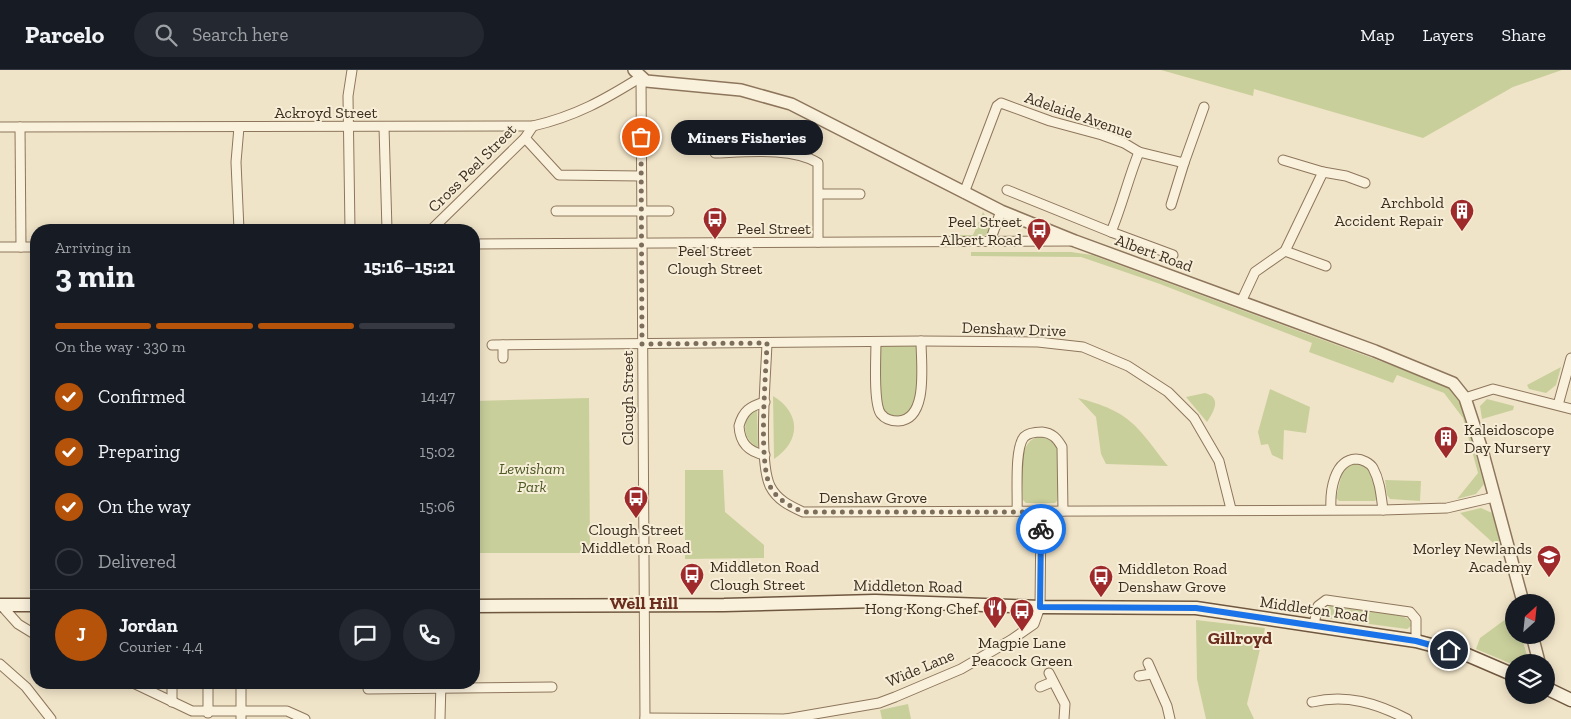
<!DOCTYPE html>
<meta charset="utf-8">
<style>
:root{--surface:#171b24;--page:#242831;--text:#f1f3f6;--muted:#9ea1a6;--line:#363941;--accent:#b45309}
body{margin:0;font-family:"Zilla Slab",serif;background:var(--page);color:var(--text);height:100vh;display:flex;flex-direction:column;font-size:19px;white-space:nowrap}
*{box-sizing:border-box;margin:0}
p{font-size:16px;color:var(--muted)}
.icon{flex:none;width:28px;height:28px;fill:none;stroke:currentColor;stroke-width:2;stroke-linecap:round;stroke-linejoin:round}
.map{position:relative;flex:1;overflow:hidden}
.side{position:absolute;left:30px;top:154px;width:450px;height:465px;display:flex;flex-direction:column;background:var(--surface);border-radius:20px;box-shadow:0 2px 12px #0003}
.side>*{flex:none}
.needle{width:32px;rotate:27deg}
.buttons{position:absolute;left:1505px;top:524px;display:grid;gap:10px}
.buttons a{display:grid;place-items:center;width:50px;height:50px;border-radius:50%;background:var(--surface);box-shadow:0 2px 12px #0003;font-size:25px}
.pin{position:absolute;display:grid;place-items:center;width:42px;height:42px;color:#fff;margin:-21px;border:2px solid #fff;border-radius:50%;box-shadow:0 1px 5px #0007}
.courier{position:absolute;display:grid;place-items:center;width:50px;height:50px;margin:-25px;border:4px solid #1a73e8;border-radius:50%;background:#fff;color:#222;box-shadow:0 1px 6px #0007}
.bubble{position:absolute;height:35px;border-radius:18px;background:var(--surface);box-shadow:0 2px 12px #0003;font-size:16px;font-weight:700;line-height:35px;text-align:center}
.head em{font-style:normal;font-weight:700}
.head div{display:flex;flex-direction:column-reverse}
.head{display:flex;align-items:center;justify-content:space-between;height:85px;padding:0 25px}
h1{font-size:32px;font-weight:700;line-height:38px}
.bar{display:grid;grid-template-columns:repeat(4,1fr);gap:8px 5px;align-content:center;height:60px;padding:0 25px}
.bar i{height:6px;border-radius:4px;background:var(--line)}
.bar .active{background:var(--accent)}
.bar p{grid-column:span 4}
.line{display:flex;align-items:center;gap:12px;padding:0 25px;border-top:1px solid var(--line)}
.line div{flex:1}
.round{display:grid;place-items:center;flex:none;width:52px;height:52px;border-radius:26px;background:var(--page)}
ol{padding:0 25px;list-style:none}
li{display:flex;align-items:center;gap:15px;height:55px}
li p{margin-inline-start:auto}
li .icon{padding:5px;border-radius:50%;background:var(--accent);color:#fff;stroke-width:4}
li:last-child{color:var(--muted)}
li i{width:28px;height:28px;border:2px solid var(--line);border-radius:50%}
header{display:flex;align-items:center;gap:30px;box-sizing:border-box;height:70px;padding:0 25px;background:var(--surface);border-bottom:1px solid var(--line)}
header strong{font-size:24px}
nav{display:flex;gap:28px;margin-inline-start:auto;font-size:18px}
.search{width:350px;height:45px;background:var(--page);display:flex;align-items:center;gap:12px;box-sizing:border-box;padding:0 18px;border-radius:28px;color:var(--muted);font-size:19px}
.map>svg:first-child{display:block}
</style>
<header>
<strong>Parcelo</strong>
<div class="search"><svg class="icon" aria-label="search" viewBox="0 0 24 24"><circle cx="10" cy="10" r="6"/><path d="M15 15l6 6"/></svg>Search here</div>
<nav><a>Map</a><a>Layers</a><a>Share</a></nav>
</header>
<div class="map">
<svg width="1571" height="649" viewBox="0 0 1571 649">
<rect width="100%" height="100%" fill="#f0e4c8"/>
<g fill="#c9cf9b">
<path d="M1161,0H1562L1513,17L1423,68L1254,19L1253,26Z"/>
<path d="M983,142L990,153L989,162L982,168L943,169V165H973Z"/>
<path d="M971,182H1071L1092,185L1443,314L1450,319L1462,336L1484,414L1476,424L1457,429L1478,403L1463,348L1444,323L1397,305L1393,313L1309,282L1312,273L1160,214L1081,187L971,186Z"/>
<path d="M921,271L920,330L905,351L881,344L876,272Z"/>
<path d="M1561,297L1556,315L1546,323L1529,319L1527,315Z"/>
<path d="M1270,319L1310,337L1306,363L1284,360L1283,390L1272,385L1268,374L1261,375L1258,362Z"/>
<path d="M1205,323C1222,328 1214,341 1207,352L1186,327Z"/>
<path d="M773,326C801,343 801,371 774,389Z"/>
<path d="M589,328L590,483H474V331Z"/>
<path d="M1078,328C1131,342 1136,355 1168,396L1106,394L1101,384L1096,347Z"/>
<path d="M1487,329L1514,336L1513,340L1482,349L1480,336Z"/>
<path d="M757,338L758,378C741,368 741,349 757,338Z"/>
<path d="M1041,366C1068,371 1058,410 1057,431L1055,433H1026L1023,430C1023,409 1015,370 1041,366Z"/>
<path d="M1352,392L1366,395L1374,405L1378,427L1375,431H1339L1336,428L1342,403Z"/>
<path d="M685,400H723L725,442L764,475V488L685,489Z"/>
<path d="M1385,410L1421,411L1420,431L1390,429L1387,425Z"/>
<path d="M1481,438L1492,443L1502,475L1501,480L1460,443Z"/>
<path d="M1330,536L1402,546L1410,550L1411,556L1407,559L1324,548L1321,545L1323,539Z"/>
<path d="M1514,543V565H1521L1529,592H1514V595L1476,579L1480,568Z"/>
<path d="M1196,550L1265,558L1247,634L1254,649H1206L1197,609Z"/>
<path d="M908,634L911,649H882L880,640Z"/>
</g>
<g fill="none" stroke-linecap="round" stroke-linejoin="round">
<defs>
<g id="minor">
<path d="M641,7L645,649"/>
<path d="M0,57L533,56C576,46 604,30 641,7"/>
<path d="M20,57L21,177"/>
<path d="M384,57L387,160"/>
<path d="M775,65L776,81"/>
<path d="M525,68L559,105L641,106"/>
<path d="M1139,82C1128,109 1122,136 1111,162L1173,185"/>
<path d="M715,83C746,82 792,77 818,93V172"/>
<path d="M1283,90L1323,102"/>
<path d="M1007,120L1111,162"/>
<path d="M964,123L997,36L1001,33L1050,51L1102,65L1124,73L1139,82L1184,93L1204,37"/>
<path d="M819,124H860"/>
<path d="M1171,135L1184,93"/>
<path d="M556,141H669"/>
<path d="M239,160L236,92L239,57"/>
<path d="M350,160L348,26L352,0"/>
<path d="M431,160L525,68L533,56"/>
<path d="M990,171L1001,141"/>
<path d="M474,174L1071,171"/>
<path d="M0,177H36"/>
<path d="M1285,181L1326,196"/>
<path d="M1241,232L1255,202L1285,181L1323,102L1346,106L1365,113"/>
<path d="M876,272C876,286 873,334 881,344C885,349 892,351 898,351C929,350 921,293 921,271"/>
<path d="M767,273C766,304 758,390 770,416C777,430 790,436 803,442L1383,440L1447,438L1494,427"/>
<path d="M492,275L921,271L1038,272L1083,277L1128,296L1168,322L1194,348L1219,391L1231,439"/>
<path d="M503,275V288"/>
<path d="M1465,328L1493,319L1571,339"/>
<path d="M765,332C750,336 743,341 739,356C740,373 748,382 765,385"/>
<path d="M1558,335L1571,288"/>
<path d="M1331,439C1330,421 1334,390 1356,389C1362,389 1370,393 1373,398C1380,411 1381,425 1383,440"/>
<path d="M1017,441C1018,425 1014,379 1024,367C1028,363 1036,362 1042,362C1052,363 1057,368 1062,377L1063,441"/>
<path d="M1,535L18,554L36,565"/>
<path d="M1314,554L1318,536L1326,530L1410,542L1416,549V571"/>
<path d="M1148,593L1167,636L1170,649"/>
<path d="M0,594L26,617L51,649"/>
<path d="M1049,603L1065,634L1064,649"/>
<path d="M1139,606L1151,604"/>
<path d="M131,612L192,641H287L305,649"/>
<path d="M172,612V632"/>
<path d="M208,612V643"/>
<path d="M241,612V649"/>
<path d="M1040,617L1052,612"/>
<path d="M368,619L552,617"/>
<path d="M1312,632C1347,624 1376,633 1407,649"/>
<path d="M645,648L786,649"/>
<path d="M440,649L441,612"/>
<path d="M786,649L879,633L895,627L961,599L1011,570L1034,554L1040,537L1041,442"/>
</g>
<g id="tertiary">
<path d="M634,0L646,11L741,20L791,34L1001,141L1075,171L1375,281L1453,313L1465,328L1482,380L1523,532"/>
<path d="M1532,565L1539,592"/>
</g>
<g id="secondary">
<path d="M0,535H36"/>
<path d="M474,536L724,535L875,531L1040,537L1196,538L1416,571L1465,584L1514,605"/>
<path d="M1546,618L1571,630"/>
</g>
</defs>
<use href="#minor" stroke="#8d765c" stroke-width="11"/>
<use href="#tertiary" stroke="#8d765c" stroke-width="14"/>
<use href="#secondary" stroke="#6f573f" stroke-width="15"/>
<use href="#minor" stroke="#faf1dc" stroke-width="9"/>
<use href="#tertiary" stroke="#faf1dc" stroke-width="11"/>
<use href="#secondary" stroke="#faf1dc" stroke-width="12"/>
</g>
<g fill="none" stroke-linecap="round" stroke-linejoin="round">
<path stroke="#7c6e5b" stroke-width="5" stroke-dasharray="0 9" d="M641,67L642,274L767,273C766,304 758,390 770,416C777,430 790,436 803,442H1041V459"/>
<path stroke="#1a73e8" stroke-width="6" d="M1041,459L1040,537L1196,538L1416,571L1449,580"/>
</g>
<defs>
<symbol id="building-pin" viewBox="-11 -11 22 30"><path d="M0 17L-7.5 6A9.5 9.5 0 1 1 7.5 6Z" fill="#9e2a2b" stroke="#f7eed8"/><path d="M-4-6H4V6H1V3H-1V6H-4ZM-2.5-4.3h1.7v1.8h-1.7ZM.8-4.3h1.7v1.8H.8ZM-2.5-1h1.7V.8h-1.7ZM.8-1h1.7V.8H.8Z" fill="#fff"/></symbol>
<symbol id="bus-pin" viewBox="-11 -11 22 30"><path d="M0 17L-7.5 6A9.5 9.5 0 1 1 7.5 6Z" fill="#9e2a2b" stroke="#f7eed8"/><path d="M-5-6H5V4H4V6H2V4H-2V6H-4V4H-5ZM-3.5-4V0h7V-4ZM-3.5 1.2v1.5H-2V1.2ZM2 1.2v1.5H3.5V1.2Z" fill="#fff"/></symbol>
<symbol id="school-pin" viewBox="-11 -11 22 30"><path d="M0 17L-7.5 6A9.5 9.5 0 1 1 7.5 6Z" fill="#9e2a2b" stroke="#f7eed8"/><path d="M0-5L7-2L0 1L-7-2ZM-4 1L0 2.5L4 1V4Q0 6-4 4Z" fill="#fff"/></symbol>
<symbol id="restaurant-pin" viewBox="-11 -11 22 30"><path d="M0 17L-7.5 6A9.5 9.5 0 1 1 7.5 6Z" fill="#9e2a2b" stroke="#f7eed8"/><path d="M-5-6h1v4h1v-4h1v4h1v-4h1v5L-1.5 .5V6h-2V.5L-5-1ZM5-6V6H3V1.5H1.5Q1.5-4 5-6Z" fill="#fff"/></symbol>
</defs>
<g fill-rule="evenodd">
<use href="#building-pin" x="1448" y="127" width="28" height="38"/>
<use href="#bus-pin" x="701" y="135" width="28" height="38"/>
<use href="#bus-pin" x="1025" y="146" width="28" height="38"/>
<use href="#building-pin" x="1432" y="354" width="28" height="38"/>
<use href="#bus-pin" x="622" y="414" width="28" height="38"/>
<use href="#school-pin" x="1535" y="473" width="28" height="38"/>
<use href="#bus-pin" x="678" y="491" width="28" height="38"/>
<use href="#bus-pin" x="1087" y="493" width="28" height="38"/>
<use href="#restaurant-pin" x="981" y="524" width="28" height="38"/>
<use href="#bus-pin" x="1008" y="527" width="28" height="38"/>
</g>
<g text-anchor="middle" dominant-baseline="central" stroke-width="4" stroke-linejoin="round" paint-order="stroke">
<g font-size="16" fill="#3d2e20" stroke="#f7eed8">
<text x="326" y="42">Ackroyd Street</text>
<text transform="translate(1079 45) rotate(19)">Adelaide Avenue</text>
<text transform="translate(472 98) rotate(-45)">Cross Peel Street</text>
<text x="774" y="158">Peel Street</text>
<text transform="translate(1154 183) rotate(20)">Albert Road</text>
<text transform="translate(1014 259) rotate(2)">Denshaw Drive</text>
<text transform="translate(627 328) rotate(-90)">Clough Street</text>
<text x="873" y="427">Denshaw Grove</text>
<text transform="translate(908 516) rotate(1)">Middleton Road</text>
<text transform="translate(1314 539) rotate(8)">Middleton Road</text>
<text transform="translate(920 598) rotate(-23)">Wide Lane</text>
</g>
<g font-size="16" fill="#3d2e20" stroke="#f7eed8" text-anchor="end">
<text x="1444" y="132">Archbold<tspan x="1444" dy="18">Accident Repair</tspan></text>
<text x="1022" y="151">Peel Street<tspan x="1022" dy="18">Albert Road</tspan></text>
<text x="715" y="180" text-anchor="middle">Peel Street<tspan x="715" dy="18">Clough Street</tspan></text>
<text x="1464" y="359" text-anchor="start">Kaleidoscope<tspan x="1464" dy="18">Day Nursery</tspan></text>
<text x="636" y="459" text-anchor="middle">Clough Street<tspan x="636" dy="18">Middleton Road</tspan></text>
<text x="1532" y="478">Morley Newlands<tspan x="1532" dy="18">Academy</tspan></text>
<text x="710" y="496" text-anchor="start">Middleton Road<tspan x="710" dy="18">Clough Street</tspan></text>
<text x="1118" y="498" text-anchor="start">Middleton Road<tspan x="1118" dy="18">Denshaw Grove</tspan></text>
<text x="978" y="538">Hong Kong Chef</text>
<text x="1022" y="572" text-anchor="middle">Magpie Lane<tspan x="1022" dy="18">Peacock Green</tspan></text>
</g>
<g font-size="16" font-style="italic" fill="#4d5a26" stroke="#f7eed8">
<text x="532" y="398">Lewisham<tspan x="532" dy="18">Park</tspan></text>
</g>
<g font-size="18" font-weight="bold" fill="#6b2e1e" stroke="#f7eed8">
<text x="644" y="533">Well Hill</text>
<text x="1240" y="568">Gillroyd</text>
</g>
</g>
</svg>
<div class="buttons">
<a><svg class="needle" viewBox="-14 -14 28 28"><path d="M0-13l5 13h-10z" fill="#e53935"/><path d="M0 13l5-13h-10z" fill="#9ea1a6"/></svg></a>
<a><svg class="icon" aria-label="layers" viewBox="0 0 24 24"><path d="M12 4l9 5-9 5-9-5zM3 14l9 5 9-5"/></svg></a>
</div>
<div class="pin" style="left:641px;top:67px;background:#ea580c"><svg class="icon" aria-label="bag" viewBox="0 0 24 24"><path d="M5 8h14l-1 12H6zM9 8a3 3 0 0 1 6 0"/></svg></div>
<div class="pin" style="left:1449px;top:580px;background:#1f2937"><svg class="icon" aria-label="home" viewBox="0 0 24 24"><path d="M3 11l9-7 9 7M6 9v11h12V9"/></svg></div>
<div class="courier" style="left:1041px;top:459px"><svg class="icon" aria-label="bike" viewBox="0 0 24 24"><circle cx="6" cy="16" r="4"/><circle cx="18" cy="16" r="4"/><path d="M6 16l4-8h5l3 8M10 8l3 8H6M13 5h3"/></svg></div>
<div class="bubble" style="left:671px;top:50px;width:152px">Miners Fisheries</div>
<section class="side">
<div class="head"><div><h1>3 min</h1><p>Arriving in</p></div><em>15:16–15:21</em></div>
<div class="bar"><i class="active"></i><i class="active"></i><i class="active"></i><i></i><p>On the way · 330 m</p></div>
<ol>
<li><svg class="icon" aria-label="check" viewBox="0 0 24 24"><path d="M5 12l5 5 9-10"/></svg>Confirmed<p>14:47</p></li>
<li><svg class="icon" aria-label="check" viewBox="0 0 24 24"><path d="M5 12l5 5 9-10"/></svg>Preparing<p>15:02</p></li>
<li><svg class="icon" aria-label="check" viewBox="0 0 24 24"><path d="M5 12l5 5 9-10"/></svg>On the way<p>15:06</p></li>
<li><i></i>Delivered</li>
</ol>
<div class="line" style="height:90px"><b class="round" style="background:var(--accent);color:#fff">J</b><div><b>Jordan</b><p>Courier · 4.4</p></div><a class="round"><svg class="icon" aria-label="chat" viewBox="0 0 24 24"><path d="M4 5h16v11H9l-5 4z"/></svg></a><a class="round"><svg class="icon" aria-label="phone" viewBox="0 0 24 24"><path d="M5 4h4l2 5-3 2q2 4 5 5l2-3 5 2v4C11 20 4 13 5 4z"/></svg></a></div>
</section>
</div>
